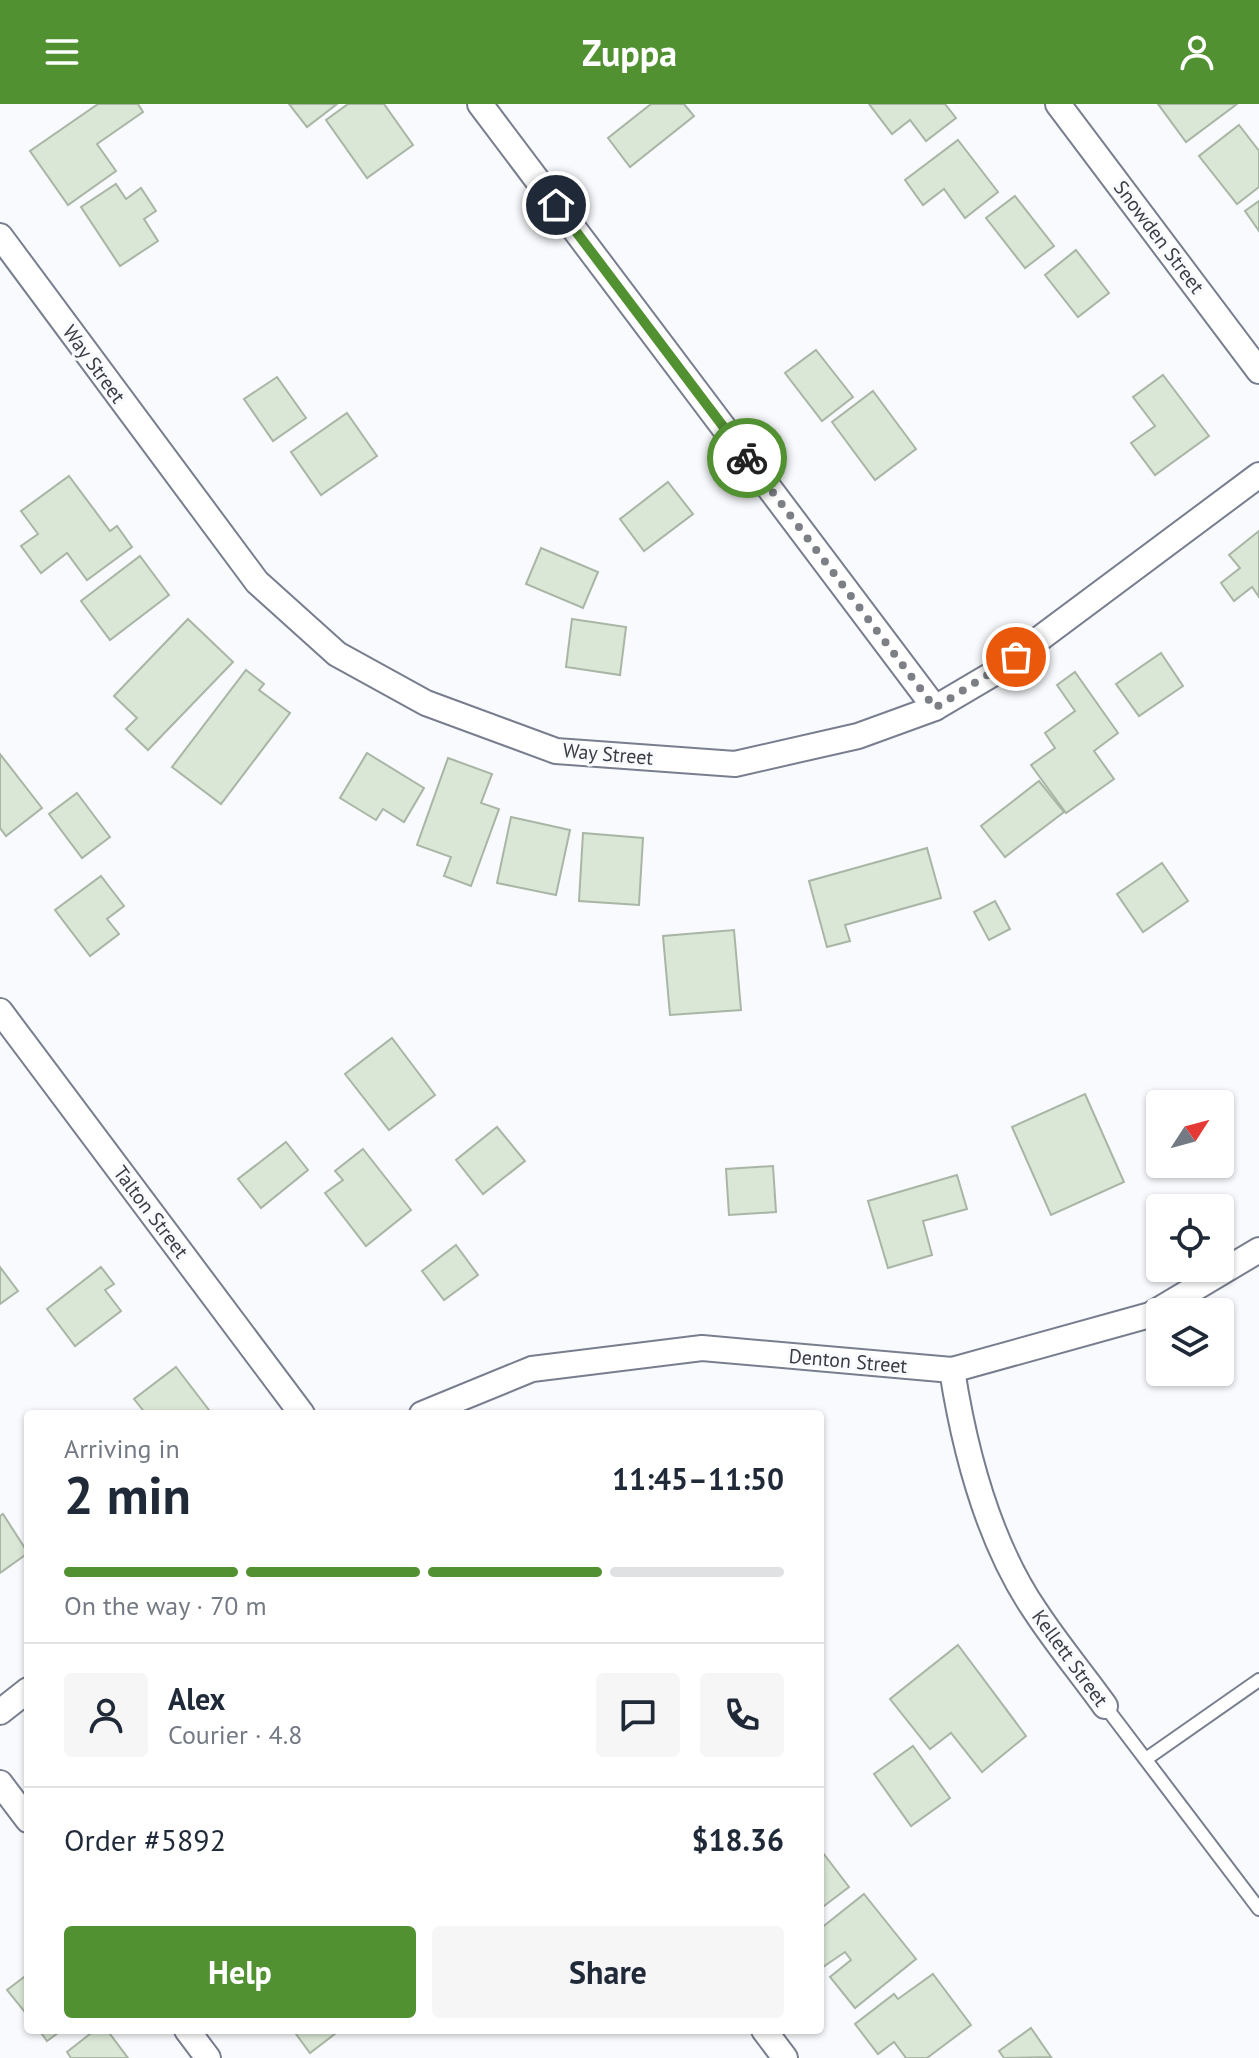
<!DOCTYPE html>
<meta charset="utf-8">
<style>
:root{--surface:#fff;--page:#f6f6f7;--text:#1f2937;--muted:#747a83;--line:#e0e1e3;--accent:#529131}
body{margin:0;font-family:"PT Sans",sans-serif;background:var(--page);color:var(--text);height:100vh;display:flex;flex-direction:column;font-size:30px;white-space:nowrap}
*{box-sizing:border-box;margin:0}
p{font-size:26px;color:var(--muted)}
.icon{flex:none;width:44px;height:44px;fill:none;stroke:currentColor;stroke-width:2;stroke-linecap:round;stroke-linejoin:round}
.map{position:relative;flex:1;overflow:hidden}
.side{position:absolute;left:24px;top:1306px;width:800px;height:624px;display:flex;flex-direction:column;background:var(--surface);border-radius:8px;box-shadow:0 2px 6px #0004}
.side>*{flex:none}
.needle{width:52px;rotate:54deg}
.fabs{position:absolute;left:1146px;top:986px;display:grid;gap:16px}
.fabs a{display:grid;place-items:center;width:88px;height:88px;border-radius:8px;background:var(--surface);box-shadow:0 2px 6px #0004;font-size:40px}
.pin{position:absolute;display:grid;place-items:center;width:68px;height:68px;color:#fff;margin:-34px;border:4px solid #fff;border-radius:50%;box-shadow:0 2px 8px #0007}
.courier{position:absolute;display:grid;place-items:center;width:80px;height:80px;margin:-40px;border:6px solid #529131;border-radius:50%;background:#fff;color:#222;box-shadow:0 2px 10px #0007}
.head em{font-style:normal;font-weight:800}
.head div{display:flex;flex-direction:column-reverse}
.head{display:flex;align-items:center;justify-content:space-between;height:136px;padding:0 40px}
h1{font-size:52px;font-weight:800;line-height:60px}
.bar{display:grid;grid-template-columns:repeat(4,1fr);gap:12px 8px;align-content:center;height:96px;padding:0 40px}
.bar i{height:10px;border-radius:6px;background:var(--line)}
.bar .selected{background:var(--accent)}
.bar p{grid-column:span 4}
.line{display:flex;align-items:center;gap:20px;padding:0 40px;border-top:2px solid var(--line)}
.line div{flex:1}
.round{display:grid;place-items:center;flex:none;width:84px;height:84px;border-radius:8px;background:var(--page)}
.button{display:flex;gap:16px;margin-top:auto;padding:16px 40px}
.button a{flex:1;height:92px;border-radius:8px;background:var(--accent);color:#fff;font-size:32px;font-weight:800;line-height:92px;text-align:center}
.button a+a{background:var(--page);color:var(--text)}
header{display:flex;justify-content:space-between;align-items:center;height:104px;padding:0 40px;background:var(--accent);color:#fff;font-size:36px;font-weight:800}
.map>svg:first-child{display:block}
</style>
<header><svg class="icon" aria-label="menu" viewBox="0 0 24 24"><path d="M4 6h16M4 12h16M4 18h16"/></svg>Zuppa<svg class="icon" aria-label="person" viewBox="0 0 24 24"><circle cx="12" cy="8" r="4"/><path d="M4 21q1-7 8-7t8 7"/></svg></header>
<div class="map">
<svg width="1259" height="1954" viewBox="0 0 1259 1954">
<rect width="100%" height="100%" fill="#f8fafd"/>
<g fill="#dbe7d6" stroke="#a9b5a5" stroke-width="2">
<path d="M98,0H138L143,8L97,40L116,67L68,101L30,47Z"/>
<path d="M289,0H337L307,23Z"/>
<path d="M348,0H384L413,41L367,74L326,16Z"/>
<path d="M651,0H684L694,12L630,63L608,34Z"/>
<path d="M869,0H945L956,14L926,37L910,16L892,30Z"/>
<path d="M1158,0H1237L1186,38Z"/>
<path d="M1239,21L1259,47V83L1237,100L1199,52Z"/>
<path d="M958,36L998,88L965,114L944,85L923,101L905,76Z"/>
<path d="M116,80L126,95L141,84L156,107L144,115L158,137L120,162L81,103Z"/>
<path d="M1015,92L1054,142L1025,164L986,114Z"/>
<path d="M1259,97V127L1245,107Z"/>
<path d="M1076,146L1109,189L1078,213L1045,171Z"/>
<path d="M816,246L853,293L822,317L785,269Z"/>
<path d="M1163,271L1209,332L1155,371L1131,339L1155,322L1133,293Z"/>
<path d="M277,273L306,314L273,337L244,295Z"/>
<path d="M873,287L916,345L875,376L832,318Z"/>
<path d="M347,309L377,352L321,391L291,348Z"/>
<path d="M69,372L110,427L117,422L132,443L87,476L67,449L41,469L21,442L38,430L21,407Z"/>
<path d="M668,378L693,410L644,447L620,415Z"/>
<path d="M1259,427V493L1252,483L1234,497L1221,479L1240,464L1229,451Z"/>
<path d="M541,444L598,468L583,504L526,480Z"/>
<path d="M140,452L169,491L110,536L81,497Z"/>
<path d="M188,515L233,558L148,646L126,625L137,614L114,592Z"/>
<path d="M572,515L626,523L620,571L566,563Z"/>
<path d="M1161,549L1183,582L1139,612L1116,580Z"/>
<path d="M246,566L264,580L259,586L290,609L221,700L172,663Z"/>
<path d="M1075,568L1118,629L1094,647L1114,675L1066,709L1031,661L1055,644L1045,629L1075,607L1057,581Z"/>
<path d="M367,649L424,684L404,718L383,705L376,716L340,694Z"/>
<path d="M0,650L42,704L6,732L0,724Z"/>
<path d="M448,654L492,670L481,699L499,705L471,782L444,772L451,753L417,741Z"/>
<path d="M1039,677L1064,708L1005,753L981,722Z"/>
<path d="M77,689L110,733L82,754L49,710Z"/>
<path d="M511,713L570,726L556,791L497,779Z"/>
<path d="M583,729L643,734L639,801L579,797Z"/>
<path d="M927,744L941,794L845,821L850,837L827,843L809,777Z"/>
<path d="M1162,759L1188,797L1143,828L1117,790Z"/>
<path d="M101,772L124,802L107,815L119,830L90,852L55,806Z"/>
<path d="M995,797L1010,825L989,836L974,808Z"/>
<path d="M734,826L741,906L670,911L663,832Z"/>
<path d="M392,934L435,991L389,1026L345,970Z"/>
<path d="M1085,990L1124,1078L1051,1111L1012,1023Z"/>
<path d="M497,1023L525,1057L483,1090L456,1056Z"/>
<path d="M286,1038L308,1066L261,1104L238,1075Z"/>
<path d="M363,1045L411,1106L366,1142L325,1089L343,1076L335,1067Z"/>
<path d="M773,1062L776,1108L729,1111L726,1065Z"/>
<path d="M957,1071L967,1105L923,1117L932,1151L888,1164L868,1097Z"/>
<path d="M456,1141L478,1171L444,1196L422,1167Z"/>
<path d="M0,1163L18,1187L0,1200Z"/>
<path d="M101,1163L114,1180L105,1186L121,1207L75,1242L47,1205Z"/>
<path d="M176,1263L212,1310H146L134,1295Z"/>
<path d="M3,1410L28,1449L0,1469V1412Z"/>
<path d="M958,1541L1026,1632L982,1668L951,1629L930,1645L890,1595Z"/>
<path d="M913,1642L950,1694L911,1722L874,1670Z"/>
<path d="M820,1745L849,1783L820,1805Z"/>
<path d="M864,1790L916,1855L855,1904L830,1873L851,1856L845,1848L820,1865V1825Z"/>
<path d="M28,1870V1912L7,1886Z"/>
<path d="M933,1870L971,1921L927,1954H906L894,1938L878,1950L855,1920L894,1890L898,1895Z"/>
<path d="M1031,1924L1051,1953L1004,1954L999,1947Z"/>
<path d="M39,1926H62L47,1937Z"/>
<path d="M95,1926H107L128,1954H71L67,1948Z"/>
<path d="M293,1926H340L310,1949Z"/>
</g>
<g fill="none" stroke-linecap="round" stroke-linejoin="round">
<defs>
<g id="lane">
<path d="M1105,1602L1259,1805"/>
<path d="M1146,1655L1259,1576"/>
</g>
<g id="street">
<path d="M480,0L935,604"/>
<path d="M1058,0L1259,267"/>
<path d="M0,132L257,478L337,550L426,599L556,647L735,660L858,632L935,604L991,571L1259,371"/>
<path d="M0,907L302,1310"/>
<path d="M952,1266C965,1349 988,1438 1036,1508C1057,1540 1082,1570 1105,1602"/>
<path d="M422,1310L532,1265L702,1244L952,1266L1150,1211L1259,1146"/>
<path d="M0,1608L28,1586"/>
<path d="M0,1679L28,1716"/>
<path d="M187,1926L208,1954"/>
<path d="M764,1926L785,1954"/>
</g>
</defs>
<use href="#lane" stroke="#787e8e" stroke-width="16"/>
<use href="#street" stroke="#787e8e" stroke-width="28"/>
<use href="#lane" stroke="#fff" stroke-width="12"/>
<use href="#street" stroke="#fff" stroke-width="24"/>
</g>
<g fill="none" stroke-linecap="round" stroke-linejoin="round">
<path stroke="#7c7f85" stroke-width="8" stroke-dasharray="0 14.4" d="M747,354L935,604L1016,553"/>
<path stroke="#529131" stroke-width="10" d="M556,101L747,354"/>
</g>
<g text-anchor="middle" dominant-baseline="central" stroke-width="6" stroke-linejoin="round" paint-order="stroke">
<g font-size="20" fill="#3a3d44" stroke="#f8fafd">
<text transform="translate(1159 133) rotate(53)">Snowden Street</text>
<text transform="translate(94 260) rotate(54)">Way Street</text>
<text transform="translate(608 650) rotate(5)">Way Street</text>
<text transform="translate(151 1108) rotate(53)">Talton Street</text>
<text transform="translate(848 1257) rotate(5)">Denton Street</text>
<text transform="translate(1070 1554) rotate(54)">Kellett Street</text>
</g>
</g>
</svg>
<div class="fabs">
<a><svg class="needle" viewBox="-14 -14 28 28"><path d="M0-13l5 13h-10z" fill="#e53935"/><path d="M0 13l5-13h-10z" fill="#747a83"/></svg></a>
<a><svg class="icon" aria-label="locate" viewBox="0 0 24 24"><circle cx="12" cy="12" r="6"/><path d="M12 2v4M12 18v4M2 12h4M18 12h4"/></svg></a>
<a><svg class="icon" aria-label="layers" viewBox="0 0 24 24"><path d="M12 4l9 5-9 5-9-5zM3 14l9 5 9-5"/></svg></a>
</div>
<div class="pin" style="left:1016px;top:553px;background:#ea580c"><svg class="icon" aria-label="bag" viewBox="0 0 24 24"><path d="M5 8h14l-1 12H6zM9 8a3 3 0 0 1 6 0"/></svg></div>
<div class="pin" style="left:556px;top:101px;background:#1f2937"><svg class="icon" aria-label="home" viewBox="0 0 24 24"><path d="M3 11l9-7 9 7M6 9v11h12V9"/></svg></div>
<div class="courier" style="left:747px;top:354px"><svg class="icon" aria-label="bike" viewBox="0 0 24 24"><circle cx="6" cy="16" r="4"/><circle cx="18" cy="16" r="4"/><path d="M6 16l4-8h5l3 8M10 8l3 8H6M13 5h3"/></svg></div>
<section class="side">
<div class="head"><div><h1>2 min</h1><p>Arriving in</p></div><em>11:45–11:50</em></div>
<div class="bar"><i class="selected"></i><i class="selected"></i><i class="selected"></i><i></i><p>On the way · 70 m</p></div>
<div class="line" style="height:144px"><a class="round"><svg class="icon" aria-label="person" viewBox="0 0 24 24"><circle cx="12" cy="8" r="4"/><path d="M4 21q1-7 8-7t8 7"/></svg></a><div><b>Alex</b><p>Courier · 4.8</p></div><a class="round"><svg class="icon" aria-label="chat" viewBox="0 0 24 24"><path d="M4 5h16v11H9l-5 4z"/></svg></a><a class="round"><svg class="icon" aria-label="phone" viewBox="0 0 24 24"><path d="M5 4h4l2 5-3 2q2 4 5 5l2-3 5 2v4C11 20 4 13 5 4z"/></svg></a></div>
<div class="line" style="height:104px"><div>Order #5892</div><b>$18.36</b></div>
<div class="button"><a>Help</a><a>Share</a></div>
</section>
</div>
